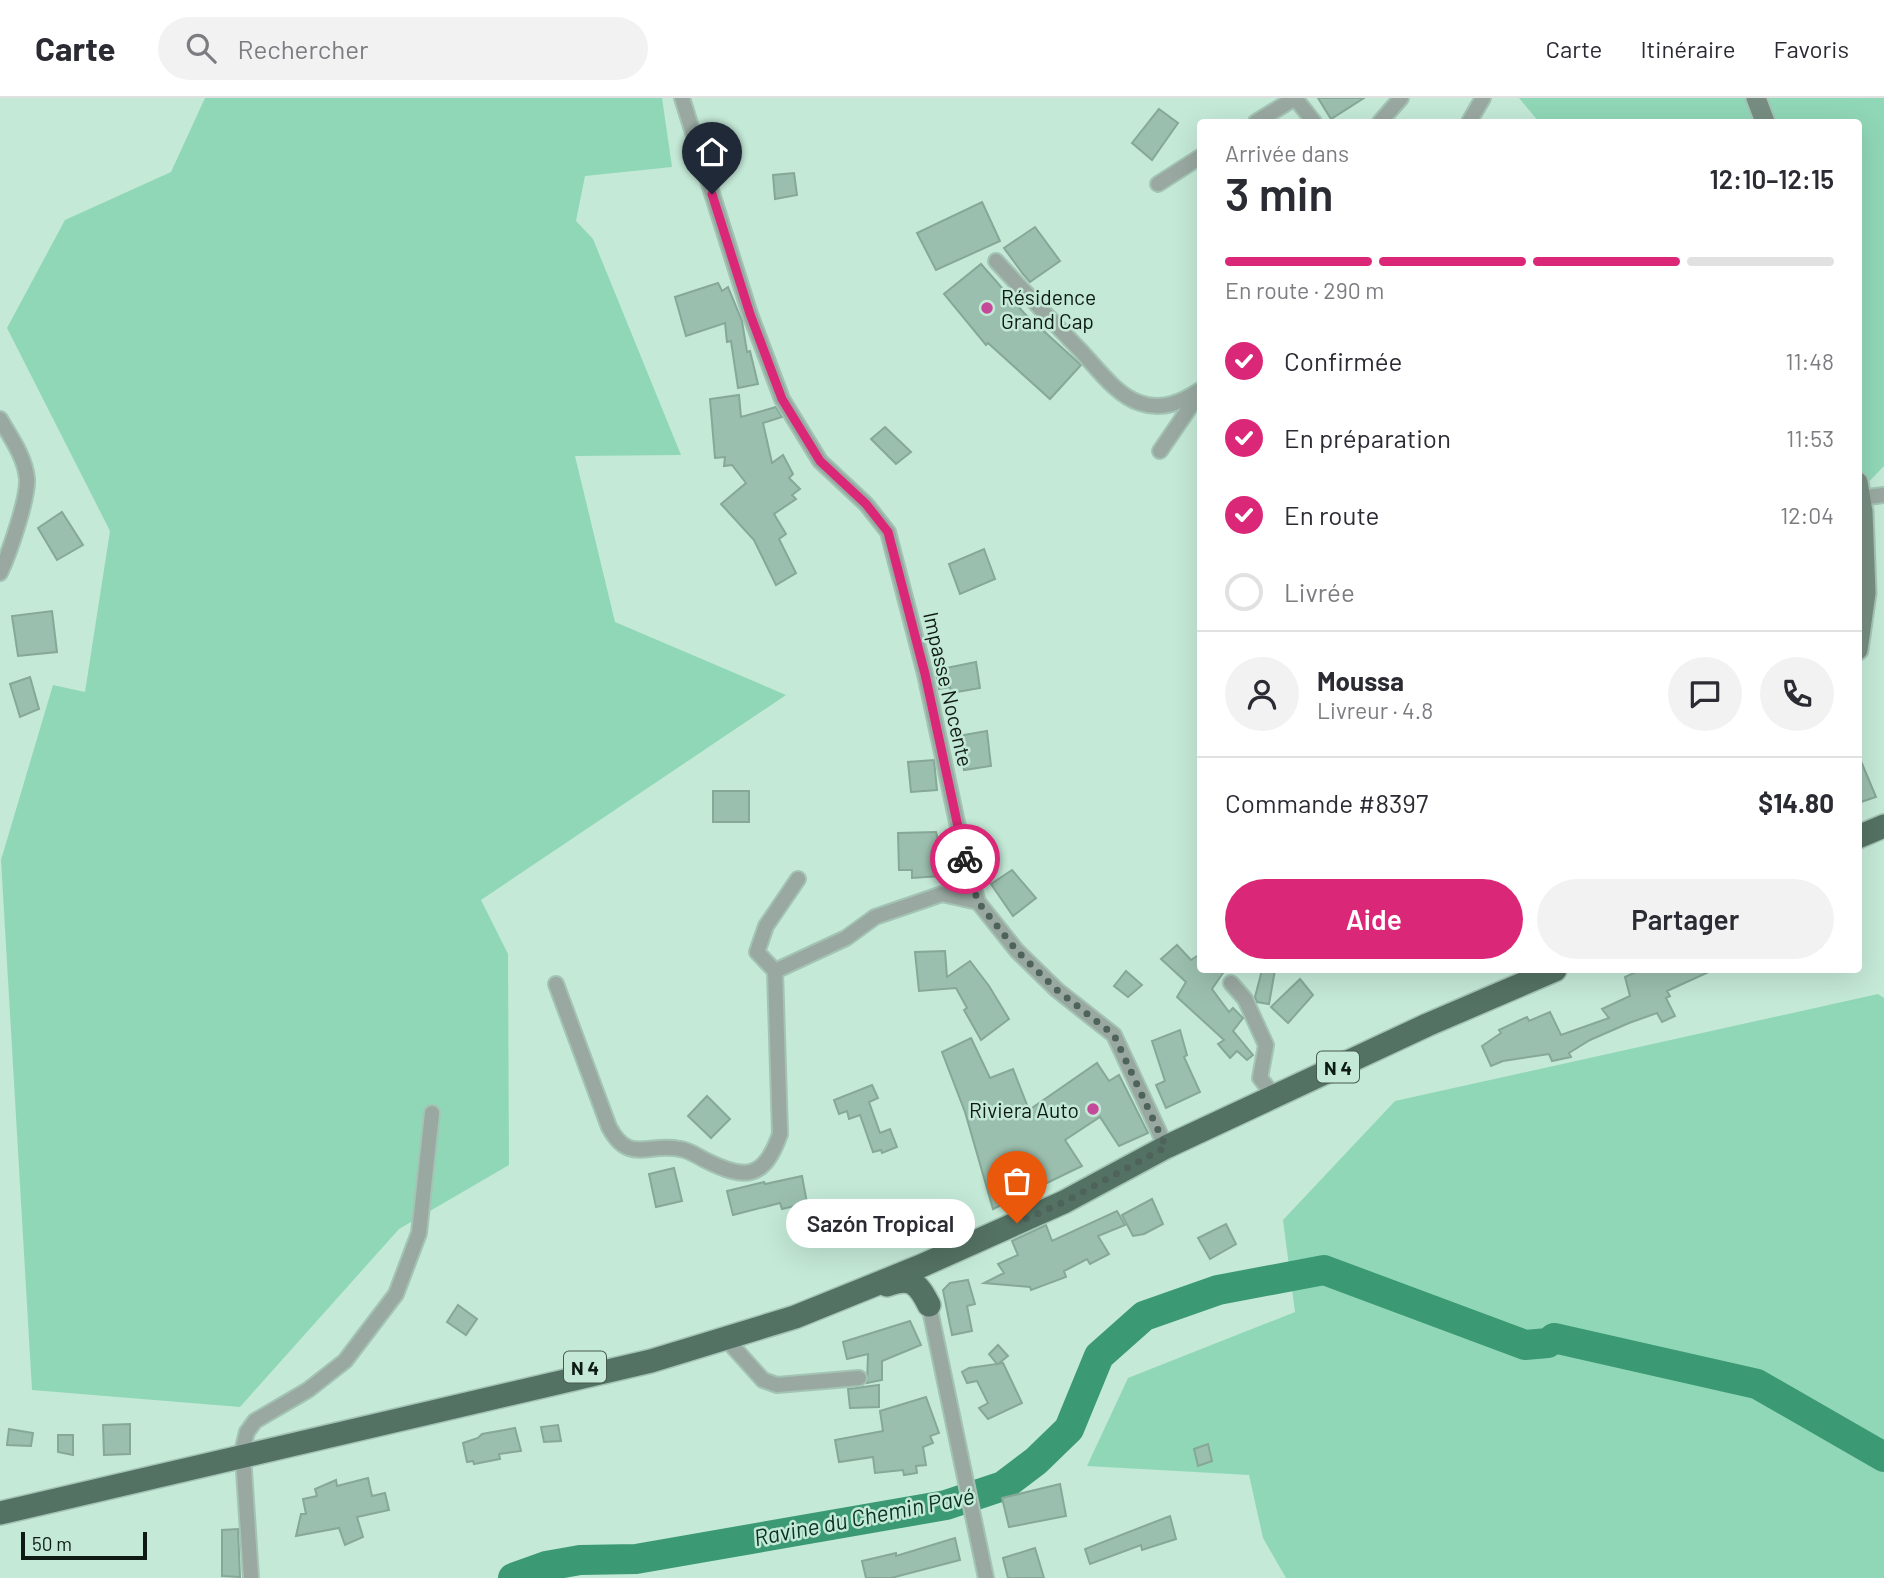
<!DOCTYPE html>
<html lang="fr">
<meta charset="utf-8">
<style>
:root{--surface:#fff;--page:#f2f2f3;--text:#2b2b33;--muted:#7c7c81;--line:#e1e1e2;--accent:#db2777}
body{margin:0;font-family:Barlow,sans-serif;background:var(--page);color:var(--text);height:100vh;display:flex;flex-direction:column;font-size:26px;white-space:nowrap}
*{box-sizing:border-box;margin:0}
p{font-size:23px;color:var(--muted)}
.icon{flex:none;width:38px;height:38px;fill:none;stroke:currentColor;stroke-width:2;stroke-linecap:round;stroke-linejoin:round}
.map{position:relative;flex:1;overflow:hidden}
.panel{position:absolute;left:1197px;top:21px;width:665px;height:854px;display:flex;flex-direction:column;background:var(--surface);border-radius:7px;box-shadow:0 7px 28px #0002}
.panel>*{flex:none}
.scale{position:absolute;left:21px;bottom:18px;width:126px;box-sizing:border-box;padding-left:7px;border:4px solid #0e1b15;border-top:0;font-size:19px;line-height:24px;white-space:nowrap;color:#0e1b15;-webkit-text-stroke:5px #c4e9d7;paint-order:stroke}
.pin{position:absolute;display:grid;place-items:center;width:60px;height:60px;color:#fff;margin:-72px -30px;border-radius:50% 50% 50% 0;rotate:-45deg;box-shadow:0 0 7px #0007}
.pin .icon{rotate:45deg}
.courier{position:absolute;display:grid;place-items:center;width:70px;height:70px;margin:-35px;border:5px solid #db2777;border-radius:50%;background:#fff;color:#222;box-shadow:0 2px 9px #0007}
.bubble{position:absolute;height:49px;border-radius:24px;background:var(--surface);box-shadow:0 7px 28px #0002;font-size:23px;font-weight:600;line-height:49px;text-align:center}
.overview em{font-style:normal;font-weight:600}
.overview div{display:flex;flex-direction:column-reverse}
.overview{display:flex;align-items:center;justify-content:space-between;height:119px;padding:0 28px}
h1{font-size:46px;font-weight:600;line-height:52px}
.bar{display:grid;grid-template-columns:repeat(4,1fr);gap:10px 7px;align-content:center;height:84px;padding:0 28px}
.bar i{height:9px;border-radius:5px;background:var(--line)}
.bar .selected{background:var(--accent)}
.bar p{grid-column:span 4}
.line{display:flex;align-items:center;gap:18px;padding:0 28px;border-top:2px solid var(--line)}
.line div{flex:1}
.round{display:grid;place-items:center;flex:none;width:74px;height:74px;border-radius:37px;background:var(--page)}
ol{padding:0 28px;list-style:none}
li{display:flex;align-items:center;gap:21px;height:77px}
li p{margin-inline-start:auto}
li .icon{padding:7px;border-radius:50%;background:var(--accent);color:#fff;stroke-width:4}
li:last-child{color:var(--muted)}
li i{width:38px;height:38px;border:4px solid var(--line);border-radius:50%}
.primary-button{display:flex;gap:14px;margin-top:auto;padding:14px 28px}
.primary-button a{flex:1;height:80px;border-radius:42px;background:var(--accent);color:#fff;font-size:28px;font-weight:600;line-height:80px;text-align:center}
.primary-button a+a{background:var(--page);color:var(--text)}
header{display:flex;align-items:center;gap:42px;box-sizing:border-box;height:98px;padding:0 35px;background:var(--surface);border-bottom:2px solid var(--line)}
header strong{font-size:33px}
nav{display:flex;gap:38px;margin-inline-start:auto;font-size:24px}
.search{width:490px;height:63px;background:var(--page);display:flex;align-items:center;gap:18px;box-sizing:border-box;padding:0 24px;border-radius:38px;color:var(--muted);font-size:26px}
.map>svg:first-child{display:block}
</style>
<header>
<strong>Carte</strong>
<div class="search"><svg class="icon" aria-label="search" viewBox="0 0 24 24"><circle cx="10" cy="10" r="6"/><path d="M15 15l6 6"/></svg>Rechercher</div>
<nav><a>Carte</a><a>Itinéraire</a><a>Favoris</a></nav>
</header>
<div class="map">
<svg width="1884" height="1480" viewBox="0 0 1884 1480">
<rect width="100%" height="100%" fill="#c4e9d7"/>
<g fill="#90d7b7">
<path d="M205,0H662L672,69L585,78L576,123L593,141L681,357L575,358L615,524L786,597L481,802L508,856L509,1067L399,1131L240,1309L32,1292L1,762L53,587L85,594L110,433L7,230L65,122L171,74Z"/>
<path d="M1519,0H1884V368L1859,394L1858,24H1539Z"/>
<path d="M1878,896L1884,900V1480H1286L1263,1440L1249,1377L1087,1368L1128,1280L1295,1214L1283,1122L1395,1003Z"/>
</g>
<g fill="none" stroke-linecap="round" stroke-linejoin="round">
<path stroke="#3b9974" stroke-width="30" d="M513,1480L546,1468L580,1462L636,1461L946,1407L1003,1388L1036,1363L1069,1331L1099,1258L1144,1218L1218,1192L1324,1172L1525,1247L1548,1245L1554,1240L1757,1286L1884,1359"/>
</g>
<g fill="#9bbfae" stroke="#85a897" stroke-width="2">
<path d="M1318,0H1364L1331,21Z"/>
<path d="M1159,11L1178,25L1152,62L1132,45Z"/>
<path d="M794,75L797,97L775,101L773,77Z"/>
<path d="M982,104L1000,143L936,172L917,135Z"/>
<path d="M1035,129L1060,163L1030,184L1023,176L1004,150Z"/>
<path d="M981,166L1024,215L1081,267L1050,301L988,245L986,247L944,196Z"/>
<path d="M718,185L722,193L728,189L742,223L747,254L750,253L758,286L738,290L731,243L727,244L725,225L686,238L675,199Z"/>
<path d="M739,297L741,319L776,309L782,319L763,325L772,365L783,357L793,376L789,380L800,391L792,397L796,401L774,416L786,436L779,441L796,475L776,487L754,442L721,406L746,385L732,367L724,368L725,359L715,360L710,301Z"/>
<path d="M885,329L911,354L896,366L871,341Z"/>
<path d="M62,414L83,447L57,462L38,430Z"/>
<path d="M984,451L995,481L960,496L949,466Z"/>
<path d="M52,513L57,554L18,558L12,518Z"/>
<path d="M976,564L980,590L951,595L950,589L939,591L936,576L946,574V570Z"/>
<path d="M30,579L39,611L20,619L10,586Z"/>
<path d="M987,633L991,668L964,672L958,638Z"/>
<path d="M1858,656L1876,699L1858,705Z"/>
<path d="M934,662L937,692L911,694L908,664Z"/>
<rect x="713" y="693" width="36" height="31"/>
<path d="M936,734L938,742H942L941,778L912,780V772H899L898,735Z"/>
<path d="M1012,772L1036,800L1013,818L991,786Z"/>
<path d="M1177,847L1191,862L1200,856V872H1225L1212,891L1229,914L1233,910L1243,920L1233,933L1253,957L1247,962L1237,953L1230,960L1218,946L1224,942L1177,899L1186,884L1161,861Z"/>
<path d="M945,853L947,879L970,863L989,888L1009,921L981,942L964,912L967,910L956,890L919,893L915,854Z"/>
<path d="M1262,872H1275L1269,906L1257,904L1255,899Z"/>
<path d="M1640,872H1713L1667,893L1670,898L1666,900L1675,918L1662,924L1657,915L1629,925L1590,942L1569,955L1571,959L1552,963L1549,956L1503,963L1491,968L1482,948L1501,935L1499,932L1527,919L1529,923L1550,914L1561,937L1609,920L1602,911L1630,898L1625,879Z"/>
<path d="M1126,873L1142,887L1128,899L1114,888Z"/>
<path d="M1300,881L1313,897L1288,925L1271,909Z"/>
<path d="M1180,932L1187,957L1184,959L1200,994L1166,1010L1156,987L1165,983L1152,943Z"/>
<path d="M971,940L990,980L1013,971L1029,1012L1097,965L1109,983L1119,977L1148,1035L1119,1048L1100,1019L1065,1042L1082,1068L993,1111L965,1014L942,954Z"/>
<path d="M872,987L878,1000L869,1004L880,1035L890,1031L897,1049L882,1055L881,1052L873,1054L860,1017L849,1021L847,1013L839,1016L834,1002Z"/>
<path d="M707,998L730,1021L711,1040L688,1018Z"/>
<path d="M674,1070L682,1103L656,1109L649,1076Z"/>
<path d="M802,1078L807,1105L782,1111L780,1105L733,1117L727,1093L764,1084L765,1086Z"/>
<path d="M1152,1101L1163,1126L1144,1136L1133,1138L1122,1117Z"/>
<path d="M1117,1113L1125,1127L1098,1138L1109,1156L1090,1166L1087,1161L1064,1173L1066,1179L1031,1192L1030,1189L984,1185L1004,1175L998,1166L1018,1157L1012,1143L1046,1127L1052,1143Z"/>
<path d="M1226,1126L1236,1146L1210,1161L1198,1140Z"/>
<path d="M968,1182L975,1206L967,1208L972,1233L952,1237L943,1192L950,1185Z"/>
<path d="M458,1207L477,1221L466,1237L447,1224Z"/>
<path d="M910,1223L921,1247L882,1263V1282L867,1285L868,1256L847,1261L843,1244Z"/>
<path d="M998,1247L1008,1258L998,1266L1003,1265L1022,1305L988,1321L979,1310L988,1305L977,1283L967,1285L962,1274L969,1270L997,1266L989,1256Z"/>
<path d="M879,1287V1309L850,1310L848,1291Z"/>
<path d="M926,1299L939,1335L930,1338L933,1345L923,1349L926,1367L916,1368L917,1375L904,1377L903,1372L875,1375L873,1359L839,1364L835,1342L883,1333L880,1313Z"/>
<path d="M130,1326V1356L104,1357L103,1327Z"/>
<path d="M558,1327L561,1343L544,1344L541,1329Z"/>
<path d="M515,1330L521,1353L499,1356L500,1361L474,1366L473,1363L467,1364L463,1345L478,1340L482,1336Z"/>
<path d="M9,1331L33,1335L31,1348L7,1347Z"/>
<path d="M58,1337H73V1357L58,1354Z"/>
<path d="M1208,1346L1212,1363L1198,1368L1194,1351Z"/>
<path d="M368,1380L372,1398L385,1395L389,1412L357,1419L363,1439L345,1447L339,1430L296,1438L301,1416H306L303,1401L317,1398L315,1391L336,1382L337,1388Z"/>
<path d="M1060,1386L1066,1418L1009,1429L1002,1400Z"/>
<path d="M1170,1418L1176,1441L1142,1452L1141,1447L1090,1466L1085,1451Z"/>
<path d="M238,1431L240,1479L222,1478V1432Z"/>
<path d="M955,1440L960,1462L891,1480H866L862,1463L896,1455V1458Z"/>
<path d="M1035,1450L1044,1480H1008L1003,1460Z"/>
</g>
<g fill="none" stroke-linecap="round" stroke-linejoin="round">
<defs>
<g id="minor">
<path d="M682,0L750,216L782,301L820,363L866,406L888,434L925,576L966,766L978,804L1017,853L1057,892L1114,937L1166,1049"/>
<path d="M1256,24L1295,0L1314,24"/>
<path d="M1380,24L1401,0"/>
<path d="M1469,24L1483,0"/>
<path d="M1158,86L1200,59"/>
<path d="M996,163C1024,193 1052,223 1080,252C1097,270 1117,298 1140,305C1163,313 1182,304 1200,292"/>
<path d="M0,321C11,340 25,359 27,381C28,401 9,456 0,475"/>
<path d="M1160,353L1199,296"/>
<path d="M1861,400L1884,397"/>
<path d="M798,781L766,828L757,854L775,873L846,840L875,819L942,796L978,804"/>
<path d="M1231,885L1245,901L1266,947L1260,980L1275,999"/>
<path d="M556,886L609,1029C629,1067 648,1044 680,1051C689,1052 697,1058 705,1062C745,1082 764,1082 780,1036L775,873"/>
<path d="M929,1207L986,1480"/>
<path d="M727,1242L763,1282L777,1287L859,1280"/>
<path d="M243,1350L247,1334L255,1323L308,1292L345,1263L396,1196L419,1135L432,1015"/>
<path d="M243,1357L251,1480"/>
</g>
<g id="secondary">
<path d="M1756,0L1765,24"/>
<path d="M1858,384L1863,414L1866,495L1858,552"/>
</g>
<g id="trunk">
<path d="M1858,739L1884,728"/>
<path d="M887,1187C911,1178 918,1185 929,1207"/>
<path d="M0,1415L651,1263L795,1219L921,1168L1064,1104L1166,1049L1427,927L1555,872"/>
</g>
</defs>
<use href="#minor" stroke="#a3c4b4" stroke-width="18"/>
<use href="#secondary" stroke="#a3c4b4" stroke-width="23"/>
<use href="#trunk" stroke="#a3c4b4" stroke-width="26"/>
<use href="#minor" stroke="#99a8a1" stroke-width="14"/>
<use href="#secondary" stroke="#778d82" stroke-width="19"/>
<use href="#trunk" stroke="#547264" stroke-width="23"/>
</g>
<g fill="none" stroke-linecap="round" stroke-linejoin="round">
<path stroke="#4e6359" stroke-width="7" stroke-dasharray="0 12.6" d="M965,761L978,804L1017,853L1057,892L1114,937L1166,1049L1064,1104L1017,1125"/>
<path stroke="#db2777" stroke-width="9" d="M712,96L750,216L782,301L820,363L866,406L888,434L925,576L965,761"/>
</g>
<g fill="#c54999" stroke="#c4e9d7" stroke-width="2.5">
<circle cx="987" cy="210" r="7"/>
<circle cx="1093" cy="1011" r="7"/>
</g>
<g text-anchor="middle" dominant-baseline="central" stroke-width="5" stroke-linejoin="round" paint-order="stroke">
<g fill="#c4e9d7" stroke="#45594f" stroke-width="2">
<rect x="1317" y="953.5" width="42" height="31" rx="5"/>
<rect x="564" y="1253.5" width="42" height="31" rx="5"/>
</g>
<g font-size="19" font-weight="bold" fill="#0e1b15">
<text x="1338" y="969">N 4</text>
<text x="585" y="1269">N 4</text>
</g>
<g font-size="21" fill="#0e1b15" stroke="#c4e9d7" text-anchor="start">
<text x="1001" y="198">Résidence<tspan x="1001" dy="24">Grand Cap</tspan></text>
<text x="1079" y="1011" text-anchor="end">Riviera Auto</text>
</g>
<g font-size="21" fill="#0e1b15" stroke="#c4e9d7">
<text transform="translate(949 591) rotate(77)">Impasse Nocente</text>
</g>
<g font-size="23" font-style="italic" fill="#083324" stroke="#c4e9d7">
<text transform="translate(864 1418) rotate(-11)">Ravine du Chemin Pavé</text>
</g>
</g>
</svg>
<div class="scale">50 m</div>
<div class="pin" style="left:1017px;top:1125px;background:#ea580c"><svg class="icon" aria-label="bag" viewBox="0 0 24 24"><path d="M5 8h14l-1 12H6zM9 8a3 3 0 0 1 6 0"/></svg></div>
<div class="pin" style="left:712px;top:96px;background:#1f2937"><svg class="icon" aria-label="home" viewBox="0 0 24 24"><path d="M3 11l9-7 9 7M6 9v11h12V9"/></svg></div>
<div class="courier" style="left:965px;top:761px"><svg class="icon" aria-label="bike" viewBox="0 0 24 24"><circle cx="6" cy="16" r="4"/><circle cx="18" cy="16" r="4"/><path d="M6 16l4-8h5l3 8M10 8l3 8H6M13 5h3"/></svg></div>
<div class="bubble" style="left:786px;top:1101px;width:189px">Sazón Tropical</div>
<section class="panel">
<div class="overview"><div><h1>3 min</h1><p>Arrivée dans</p></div><em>12:10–12:15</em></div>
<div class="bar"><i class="selected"></i><i class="selected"></i><i class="selected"></i><i></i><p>En route · 290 m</p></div>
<ol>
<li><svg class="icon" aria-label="check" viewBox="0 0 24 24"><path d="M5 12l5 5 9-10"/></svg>Confirmée<p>11:48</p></li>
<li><svg class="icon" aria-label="check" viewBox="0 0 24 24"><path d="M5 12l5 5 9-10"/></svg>En préparation<p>11:53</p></li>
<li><svg class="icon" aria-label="check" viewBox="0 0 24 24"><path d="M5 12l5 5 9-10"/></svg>En route<p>12:04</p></li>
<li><i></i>Livrée</li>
</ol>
<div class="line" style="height:126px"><a class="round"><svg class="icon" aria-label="person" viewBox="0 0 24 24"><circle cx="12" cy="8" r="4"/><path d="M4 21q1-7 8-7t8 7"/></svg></a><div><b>Moussa</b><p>Livreur · 4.8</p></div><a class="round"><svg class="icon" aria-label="chat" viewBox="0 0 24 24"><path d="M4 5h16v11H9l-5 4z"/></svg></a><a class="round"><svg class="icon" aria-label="phone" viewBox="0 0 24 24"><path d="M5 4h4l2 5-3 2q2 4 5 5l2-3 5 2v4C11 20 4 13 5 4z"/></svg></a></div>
<div class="line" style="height:91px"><div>Commande #8397</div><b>$14.80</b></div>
<div class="primary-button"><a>Aide</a><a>Partager</a></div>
</section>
</div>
